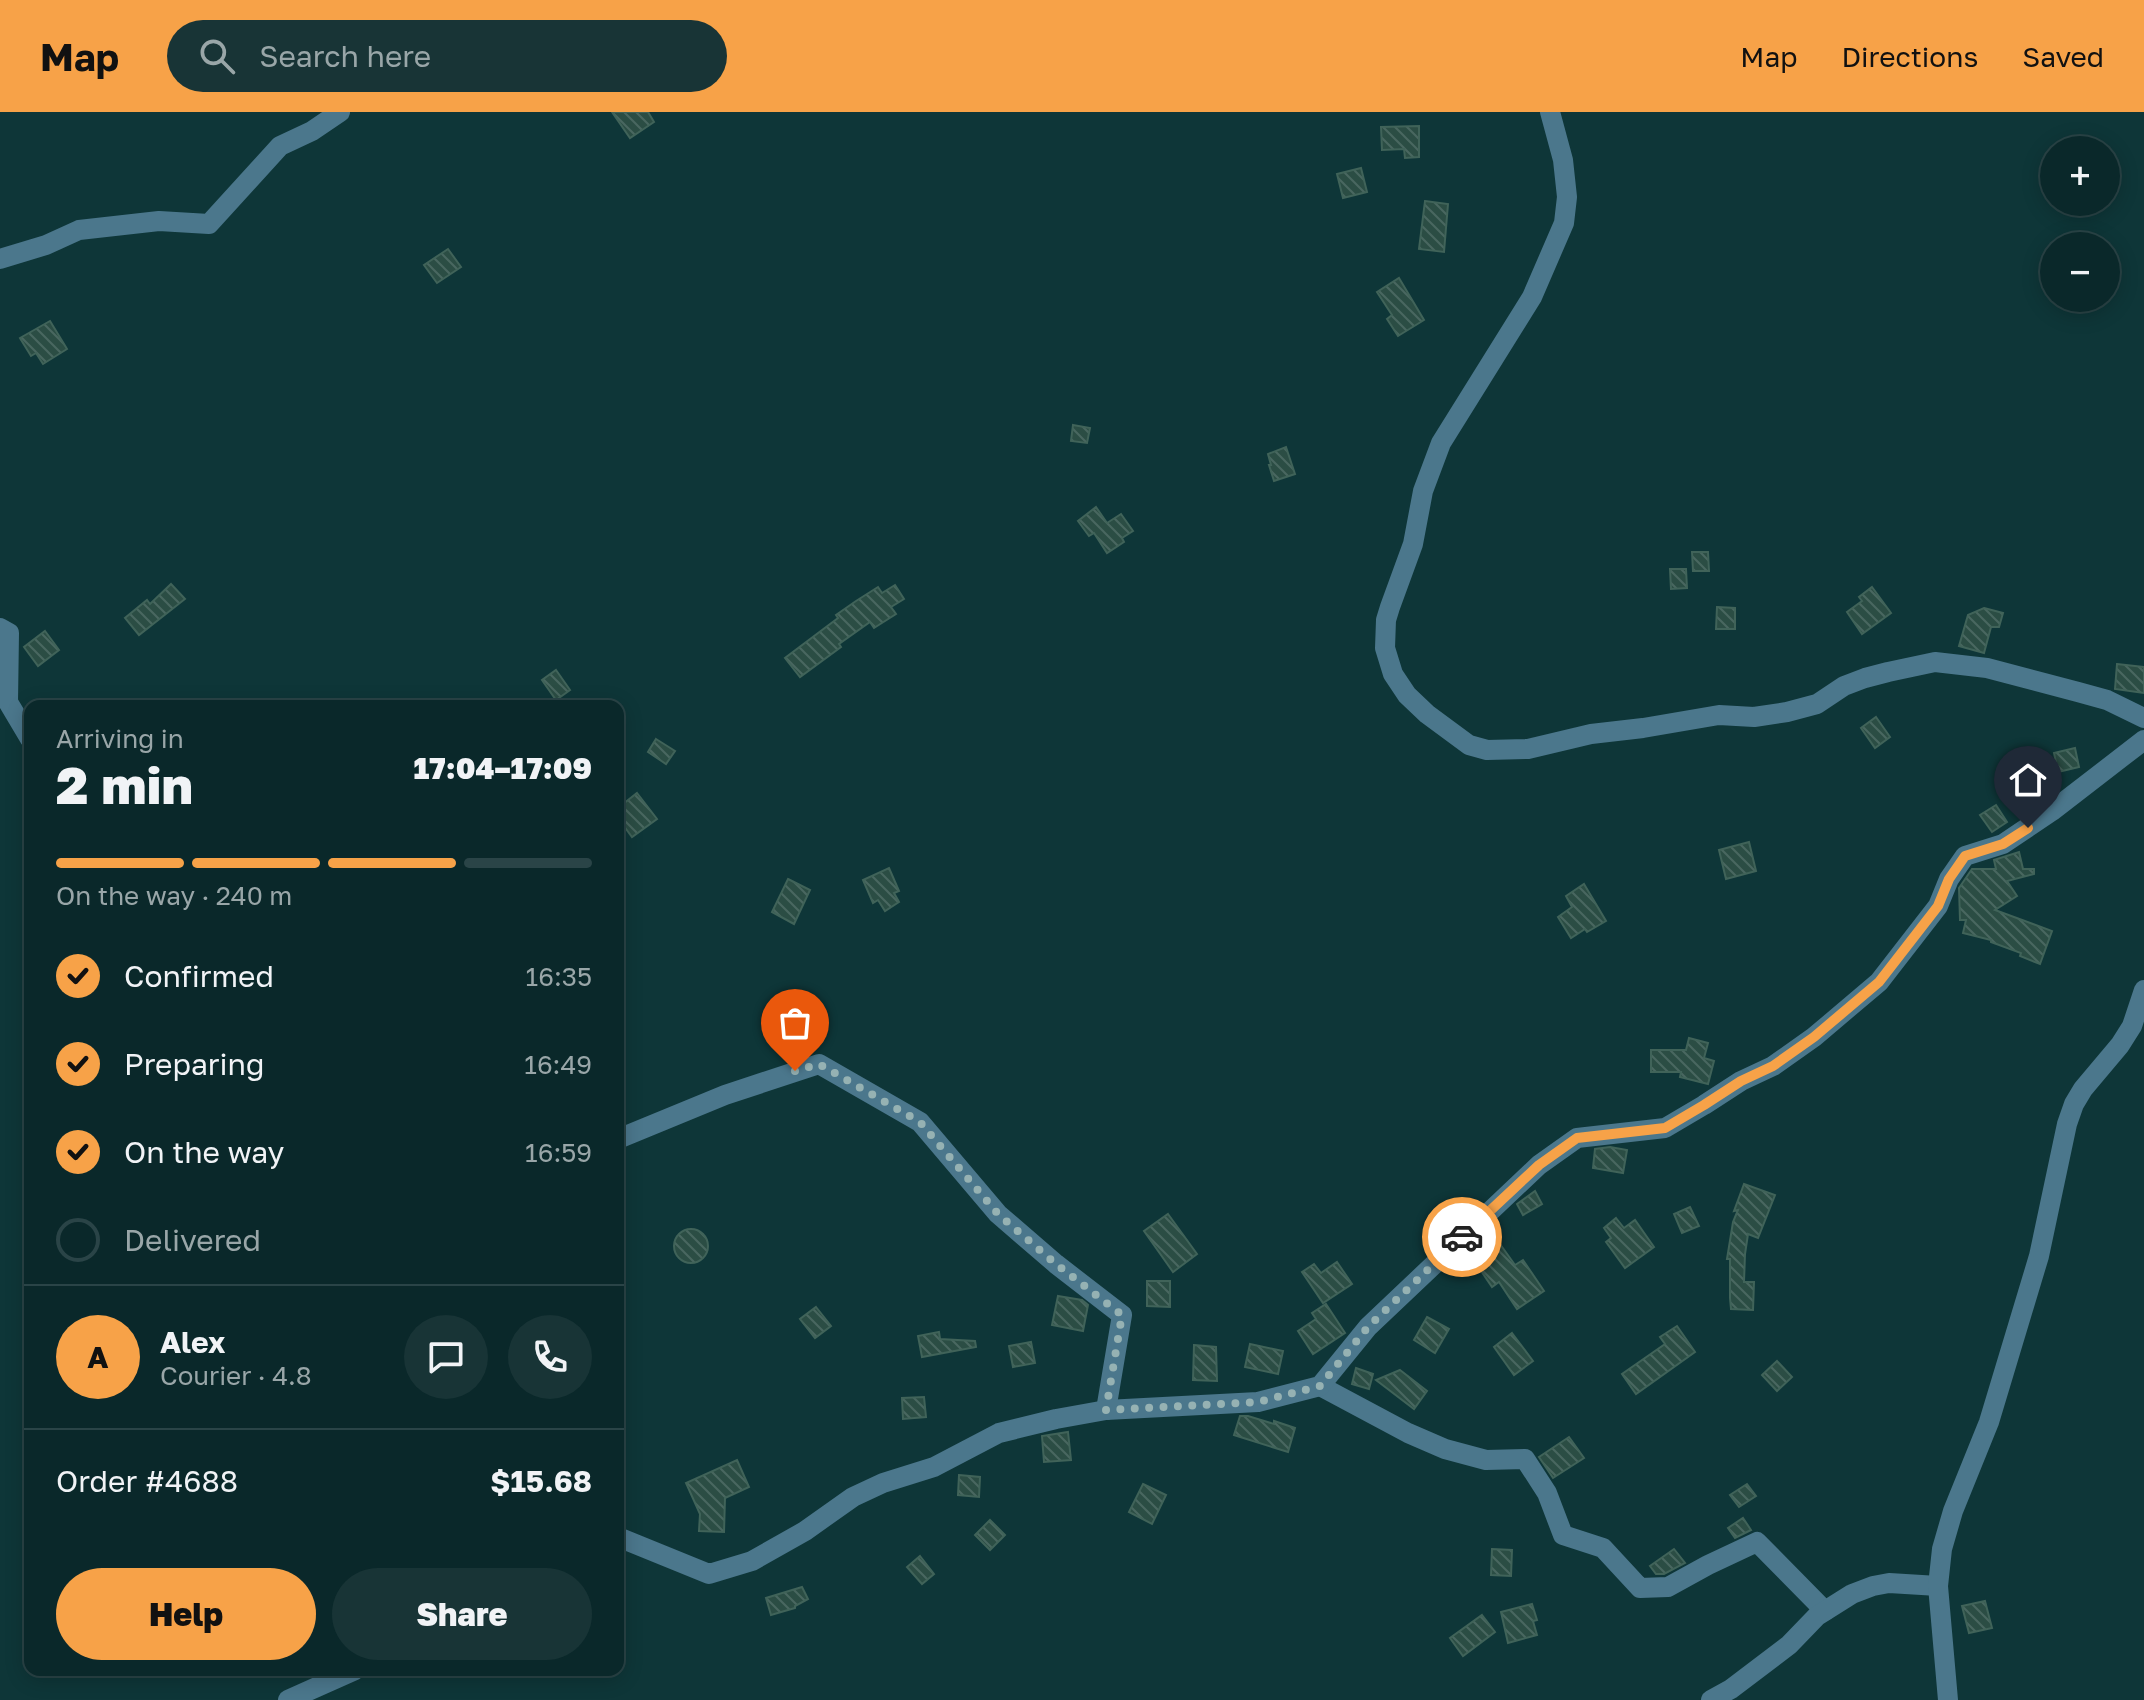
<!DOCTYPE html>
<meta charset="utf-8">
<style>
:root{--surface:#0a282a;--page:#183436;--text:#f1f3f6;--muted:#99a6a8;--line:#2a4447;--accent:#f7a248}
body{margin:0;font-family:"Golos Text",sans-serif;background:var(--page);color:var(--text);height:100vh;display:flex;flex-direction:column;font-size:30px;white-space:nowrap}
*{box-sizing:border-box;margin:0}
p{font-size:26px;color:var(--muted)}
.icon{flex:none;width:44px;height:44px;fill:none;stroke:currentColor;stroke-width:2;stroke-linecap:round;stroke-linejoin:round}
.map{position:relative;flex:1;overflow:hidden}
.side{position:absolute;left:24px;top:588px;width:600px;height:976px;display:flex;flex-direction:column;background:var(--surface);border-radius:16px;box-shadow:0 4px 20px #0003,0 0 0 2px var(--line)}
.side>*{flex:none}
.buttons{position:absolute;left:2040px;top:24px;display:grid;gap:16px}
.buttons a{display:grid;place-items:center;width:80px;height:80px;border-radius:50%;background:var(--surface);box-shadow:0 4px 20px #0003,0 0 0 2px var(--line);font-size:40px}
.pin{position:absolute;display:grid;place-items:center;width:68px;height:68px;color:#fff;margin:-82px -34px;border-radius:50% 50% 50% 0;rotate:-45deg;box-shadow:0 0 8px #0007}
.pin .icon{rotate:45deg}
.courier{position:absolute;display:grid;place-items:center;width:80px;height:80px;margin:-40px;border:6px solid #f7a248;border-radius:50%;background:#fff;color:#222;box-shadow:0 2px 10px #0007}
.overview em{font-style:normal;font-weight:800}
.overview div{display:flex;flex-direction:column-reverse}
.overview{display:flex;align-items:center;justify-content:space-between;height:136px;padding:0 32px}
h1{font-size:52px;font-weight:800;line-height:60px}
.bar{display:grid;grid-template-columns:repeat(4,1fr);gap:12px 8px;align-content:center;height:96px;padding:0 32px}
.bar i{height:10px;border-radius:6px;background:var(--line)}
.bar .selected{background:var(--accent)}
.bar p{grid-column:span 4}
.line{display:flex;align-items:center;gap:20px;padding:0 32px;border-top:2px solid var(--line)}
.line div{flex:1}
.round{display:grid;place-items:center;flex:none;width:84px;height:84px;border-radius:42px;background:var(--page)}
ol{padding:0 32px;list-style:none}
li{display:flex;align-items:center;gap:24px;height:88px}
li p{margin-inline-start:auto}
li .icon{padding:8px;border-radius:50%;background:var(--accent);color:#111;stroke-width:4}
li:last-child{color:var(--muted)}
li i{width:44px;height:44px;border:4px solid var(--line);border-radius:50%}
.action{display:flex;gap:16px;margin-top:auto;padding:16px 32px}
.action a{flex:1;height:92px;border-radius:48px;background:var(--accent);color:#111;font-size:32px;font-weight:800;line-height:92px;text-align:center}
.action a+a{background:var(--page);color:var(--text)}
header{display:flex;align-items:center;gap:48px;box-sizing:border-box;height:112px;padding:0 40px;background:var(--accent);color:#111}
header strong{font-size:38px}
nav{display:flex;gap:44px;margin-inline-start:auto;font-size:28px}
.search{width:560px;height:72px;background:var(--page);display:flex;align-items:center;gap:20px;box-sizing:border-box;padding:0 28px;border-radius:44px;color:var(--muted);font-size:30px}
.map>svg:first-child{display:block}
</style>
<header>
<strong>Map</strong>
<div class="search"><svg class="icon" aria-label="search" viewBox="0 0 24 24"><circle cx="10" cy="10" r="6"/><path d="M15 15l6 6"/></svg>Search here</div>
<nav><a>Map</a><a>Directions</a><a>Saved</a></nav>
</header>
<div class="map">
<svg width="2144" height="1588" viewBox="0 0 2144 1588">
<defs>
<pattern id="building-back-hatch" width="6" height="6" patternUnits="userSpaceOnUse" patternTransform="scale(2)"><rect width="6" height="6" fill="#2b4d44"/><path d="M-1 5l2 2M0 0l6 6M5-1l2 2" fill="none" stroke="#496760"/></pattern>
</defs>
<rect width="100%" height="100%" fill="#0e3638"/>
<g fill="url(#building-back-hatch)" stroke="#406359" stroke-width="2">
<path d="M612,0H648L654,10L630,26Z"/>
<path d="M1419,14V45L1405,46L1404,37L1382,38L1381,15Z"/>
<path d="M1361,56L1367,80L1343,86L1337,62Z"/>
<path d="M1425,89L1448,92L1444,140L1419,137Z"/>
<path d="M448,137L461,155L437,171L424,153Z"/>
<path d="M1399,166L1424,208L1398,224L1387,207L1392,203L1377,180Z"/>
<path d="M50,209L67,237L43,252L36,241L31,244L20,226Z"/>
<path d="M1073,313L1090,316L1087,331L1071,329Z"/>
<path d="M1286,335L1295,362L1274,369L1269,353H1271L1268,342Z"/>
<path d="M1096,395L1107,411L1121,402L1133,419L1122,426L1124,430L1107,441L1094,421L1089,424L1078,409Z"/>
<path d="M1692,440H1708L1709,459H1693Z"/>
<path d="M1670,457H1686L1687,476L1671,477Z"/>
<path d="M171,472L185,487L139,523L125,506L147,488L150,492Z"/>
<path d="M895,473L904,487L891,495L896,502L874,516L870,510L839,532L841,535L800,565L785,546L838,506L836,503L856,489L878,475L882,481Z"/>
<path d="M1872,475L1891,501L1862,522L1847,500L1862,489L1859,485Z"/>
<path d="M1717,495L1735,496V517H1716Z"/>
<path d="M1984,496L2003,501L1999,515H1991L1984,541L1959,534L1968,503Z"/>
<path d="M45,519L59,538L38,554L24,535Z"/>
<path d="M2117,552L2144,555V581L2115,577Z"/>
<path d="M556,558L570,578L556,588L542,568Z"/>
<path d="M1876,605L1890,625L1875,636L1861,616Z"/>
<path d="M656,627L675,639L666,652L648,640Z"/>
<path d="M2075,636L2079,655L2058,660L2054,641Z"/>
<path d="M637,681L657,707L632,725L618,706V696Z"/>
<path d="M1996,693L2007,710L1992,720L1980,703Z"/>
<path d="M1749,730L1756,759L1726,767L1719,738Z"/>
<path d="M2019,740L2023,757H2034V762L2007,769L2017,784L1995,798L2052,819L2040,852L2020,844L2021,841L1991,830V828L1963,821L1966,808H1960L1959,776L1972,757H1996L1994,748Z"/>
<path d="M889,756L899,779L894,781L899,790L885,799L878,788L873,791L863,768Z"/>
<path d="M788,767L810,778L794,812L772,800Z"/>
<path d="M1584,772L1606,809L1587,820L1585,817L1571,826L1558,805L1572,795L1566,784Z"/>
<path d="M1689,926L1708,931L1704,946L1714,949L1708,972L1680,965L1681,960H1651V938H1686Z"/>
<path d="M1610,1035L1627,1038L1623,1061L1593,1056L1595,1037Z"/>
<path d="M1744,1072L1775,1083L1758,1126L1748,1122L1745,1142L1744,1170H1754L1753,1198L1731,1197L1730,1186V1147H1727L1733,1110L1738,1098L1734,1099Z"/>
<path d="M1535,1079L1542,1092L1523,1103L1517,1092Z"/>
<path d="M1690,1095L1699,1114L1682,1121L1674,1102Z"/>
<path d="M1168,1102L1197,1142L1173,1160L1144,1119Z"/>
<path d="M1616,1106L1624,1116L1635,1108L1654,1135L1625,1156L1606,1130L1611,1126L1604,1116Z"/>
<circle cx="691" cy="1134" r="17"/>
<path d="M1500,1132L1515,1153L1523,1148L1544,1179L1517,1197L1499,1170L1492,1175L1475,1150Z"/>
<path d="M1337,1150L1352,1172L1323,1191L1302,1160L1314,1152L1321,1161Z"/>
<path d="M1147,1169H1170V1195L1147,1194Z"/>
<path d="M1058,1184L1082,1188L1088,1193L1083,1219L1052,1213Z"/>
<path d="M1326,1192L1345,1221L1313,1242L1298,1219L1316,1207L1312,1201Z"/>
<path d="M816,1195L831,1214L815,1226L800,1207Z"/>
<path d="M1427,1205L1449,1217L1435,1241L1414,1228Z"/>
<path d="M1677,1214L1695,1240L1636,1282L1622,1262L1665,1232L1660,1225Z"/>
<path d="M939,1220L940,1227L975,1229L976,1235L922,1245L918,1224Z"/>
<path d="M1512,1221L1533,1249L1514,1263L1494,1235Z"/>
<path d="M1031,1230L1035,1251L1013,1255L1009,1234Z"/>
<path d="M1250,1232L1283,1239L1278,1262L1245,1255Z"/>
<path d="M1194,1233L1216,1235L1217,1269L1193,1268Z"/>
<path d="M1777,1249L1792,1265L1777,1279L1762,1263Z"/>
<path d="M1356,1256L1373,1262L1369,1277L1352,1272Z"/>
<path d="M1400,1258L1427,1279L1414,1297L1376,1268Z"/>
<path d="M924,1285L926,1305L903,1307L902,1286Z"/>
<path d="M1240,1304H1248L1274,1312V1309L1295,1316L1288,1340L1234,1323Z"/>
<path d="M1068,1320L1071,1348L1044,1350L1042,1324Z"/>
<path d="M1569,1325L1584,1346L1553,1366L1539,1345Z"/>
<path d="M737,1348L749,1375L725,1386L724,1420L699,1419L700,1402L686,1371Z"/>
<path d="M959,1363L980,1365L979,1385L958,1383Z"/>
<path d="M1143,1372L1166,1383L1152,1412L1129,1400Z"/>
<path d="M1747,1372L1756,1384L1739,1395L1730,1383Z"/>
<path d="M1743,1406L1751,1418L1735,1426L1728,1416Z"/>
<path d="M990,1408L1005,1423L990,1438L975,1423Z"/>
<path d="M1492,1437L1512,1438L1511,1464L1491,1463Z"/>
<path d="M1674,1437L1685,1451L1664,1462H1656L1650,1454Z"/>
<path d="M920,1444L934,1462L922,1472L907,1455Z"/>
<path d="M802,1475L808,1487L795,1494V1496L771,1503L766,1486Z"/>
<path d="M1985,1489L1992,1516L1969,1521L1962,1494Z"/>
<path d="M1532,1492L1537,1508L1533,1509L1537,1523L1508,1531L1501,1500Z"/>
<path d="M1482,1503L1495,1520L1463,1544L1450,1526Z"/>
</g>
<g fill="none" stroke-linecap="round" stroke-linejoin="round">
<g stroke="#4b778c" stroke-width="20">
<path d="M1550,0L1563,48L1567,85L1564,111L1532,185L1441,331L1423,379L1413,432L1390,495L1386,508L1385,536L1393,562L1407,583L1427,602L1469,633L1487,638L1528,637L1591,622L1643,616L1719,603L1754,605L1787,600L1817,592L1844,574L1865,566L1888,560L1935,550L1987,556L2078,580L2107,588L2144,606"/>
<path d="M0,147L46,133L79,118L159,109L209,112L280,34L312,19L340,0"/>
<path d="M0,516L9,521L8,590L30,627"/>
<path d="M618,1027L725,983L819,952L920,1010L998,1102L1056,1152L1122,1203L1106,1298"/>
<path d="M1320,1274L1408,1321L1445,1337L1486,1348L1525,1347L1547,1381L1563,1423L1603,1436L1640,1476L1668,1475L1708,1453L1757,1430L1825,1499"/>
<path d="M618,1425L709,1462L752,1449L805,1419L853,1385L883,1371L934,1355L999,1321L1056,1307L1106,1298L1258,1290L1320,1274L1368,1215L1539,1053L1577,1026L1665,1016L1704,993L1741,969L1773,954L1814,925L1879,870L1938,794L1949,767L1965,744L2003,732L2052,699L2144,628"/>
<path d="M288,1588L355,1558"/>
<path d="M1711,1588L1731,1577L1789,1533L1817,1504L1852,1482L1873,1474L1889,1471L1938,1474"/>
<path d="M1948,1588L1938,1474L1942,1437L1953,1399L1989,1310L2039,1144L2067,1012L2074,992L2083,977L2120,933L2132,914L2144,878"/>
</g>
</g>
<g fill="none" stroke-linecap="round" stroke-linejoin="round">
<path stroke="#96b2b3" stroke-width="8" stroke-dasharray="0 14.4" d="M795,959L819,952L920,1010L998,1102L1056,1152L1122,1203L1106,1298L1258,1290L1320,1274L1368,1215L1462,1125"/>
<path stroke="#f7a248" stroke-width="10" d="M1462,1125L1539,1053L1577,1026L1665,1016L1704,993L1741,969L1773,954L1814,925L1879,870L1938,794L1949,767L1965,744L2003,732L2028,716"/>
</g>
</svg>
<div class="buttons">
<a>+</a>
<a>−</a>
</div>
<div class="pin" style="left:795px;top:959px;background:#ea580c"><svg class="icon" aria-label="bag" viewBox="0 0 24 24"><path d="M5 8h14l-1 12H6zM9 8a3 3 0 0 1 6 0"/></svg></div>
<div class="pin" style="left:2028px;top:716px;background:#1f2937"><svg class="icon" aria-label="home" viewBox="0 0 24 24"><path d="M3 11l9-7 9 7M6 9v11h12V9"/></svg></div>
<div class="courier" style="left:1462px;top:1125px"><svg class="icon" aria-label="car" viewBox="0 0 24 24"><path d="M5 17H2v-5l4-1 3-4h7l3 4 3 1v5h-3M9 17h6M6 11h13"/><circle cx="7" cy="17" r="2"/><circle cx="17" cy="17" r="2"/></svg></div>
<section class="side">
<div class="overview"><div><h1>2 min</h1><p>Arriving in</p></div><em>17:04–17:09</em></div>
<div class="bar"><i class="selected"></i><i class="selected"></i><i class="selected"></i><i></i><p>On the way · 240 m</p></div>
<ol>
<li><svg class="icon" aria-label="check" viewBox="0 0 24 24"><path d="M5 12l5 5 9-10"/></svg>Confirmed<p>16:35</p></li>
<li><svg class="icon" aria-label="check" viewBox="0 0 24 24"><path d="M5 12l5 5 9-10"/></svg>Preparing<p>16:49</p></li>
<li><svg class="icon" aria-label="check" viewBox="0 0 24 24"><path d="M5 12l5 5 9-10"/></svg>On the way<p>16:59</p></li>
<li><i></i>Delivered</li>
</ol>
<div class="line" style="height:144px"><b class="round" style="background:var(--accent);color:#111">A</b><div><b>Alex</b><p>Courier · 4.8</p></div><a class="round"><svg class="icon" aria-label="chat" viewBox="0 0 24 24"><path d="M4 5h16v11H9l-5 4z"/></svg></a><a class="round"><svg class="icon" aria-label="phone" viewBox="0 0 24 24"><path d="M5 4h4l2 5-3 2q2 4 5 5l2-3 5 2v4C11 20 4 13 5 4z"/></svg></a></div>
<div class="line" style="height:104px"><div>Order #4688</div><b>$15.68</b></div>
<div class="action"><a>Help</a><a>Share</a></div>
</section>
</div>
